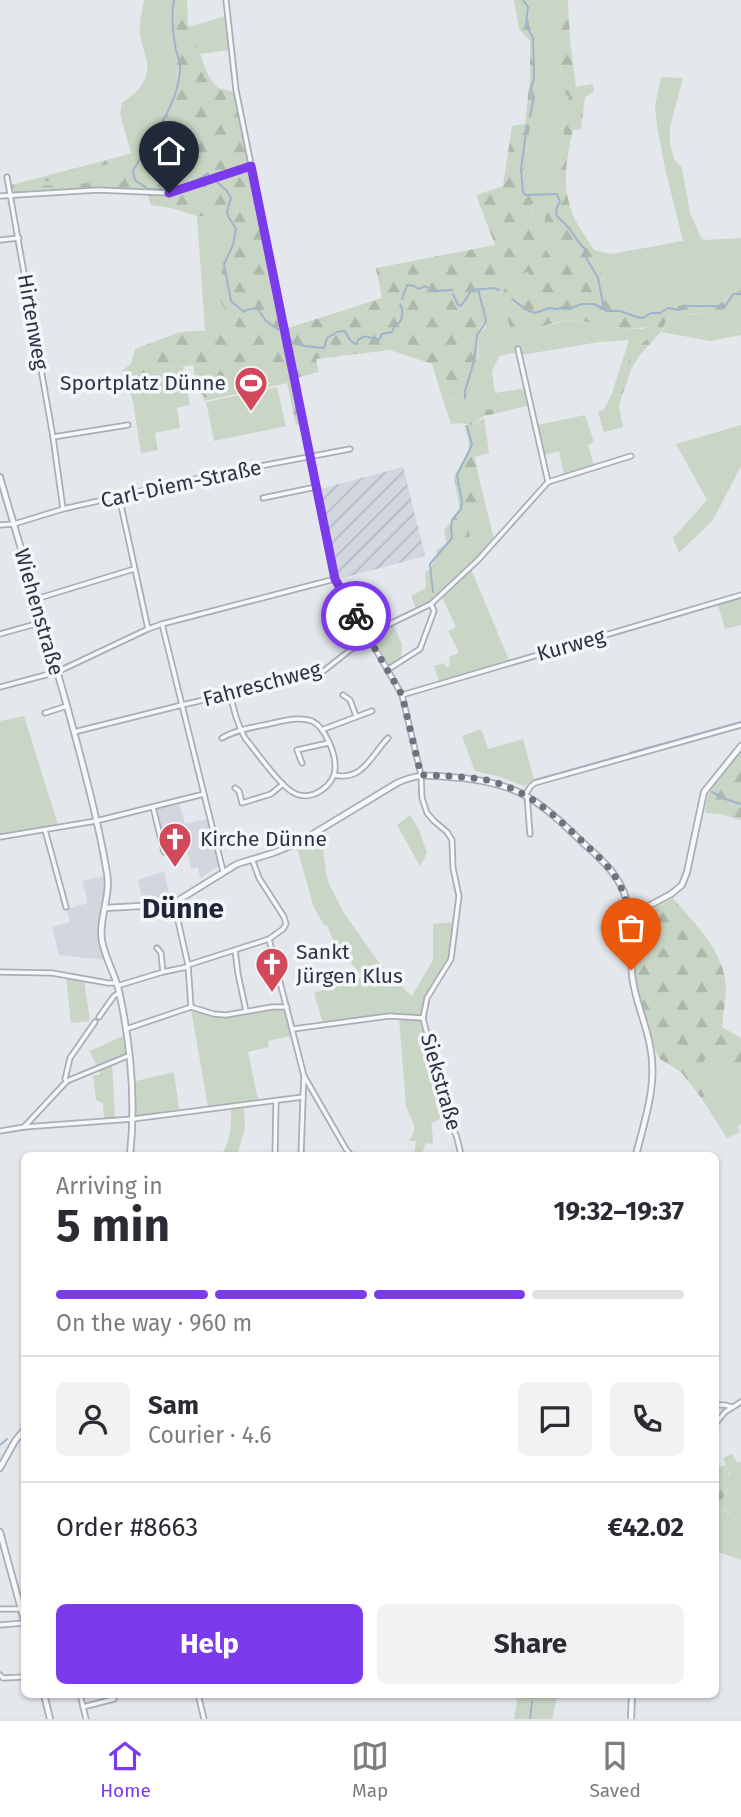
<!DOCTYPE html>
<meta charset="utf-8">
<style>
:root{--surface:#fff;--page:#f2f2f3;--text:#2b2b33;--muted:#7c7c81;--line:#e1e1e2;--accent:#7c3aed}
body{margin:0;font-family:"Fira Sans",sans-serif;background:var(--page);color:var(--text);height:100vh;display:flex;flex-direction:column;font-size:26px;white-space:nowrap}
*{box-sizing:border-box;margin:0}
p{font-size:23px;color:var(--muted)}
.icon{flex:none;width:38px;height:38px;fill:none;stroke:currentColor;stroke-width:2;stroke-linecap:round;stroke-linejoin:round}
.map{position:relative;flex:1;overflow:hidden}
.drawer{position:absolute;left:21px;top:1152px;width:698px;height:546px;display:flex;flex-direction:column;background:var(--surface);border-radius:10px;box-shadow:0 2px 5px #0004}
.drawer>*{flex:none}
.pin{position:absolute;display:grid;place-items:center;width:60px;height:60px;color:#fff;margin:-72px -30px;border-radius:50% 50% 50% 0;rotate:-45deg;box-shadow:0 0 7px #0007}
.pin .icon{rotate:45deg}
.courier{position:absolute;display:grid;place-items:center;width:70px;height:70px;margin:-35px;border:5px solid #7c3aed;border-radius:50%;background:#fff;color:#222;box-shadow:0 2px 9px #0007}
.head em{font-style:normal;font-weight:700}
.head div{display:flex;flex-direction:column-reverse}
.head{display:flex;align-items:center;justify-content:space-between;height:119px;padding:0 35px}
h1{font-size:46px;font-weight:700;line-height:52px}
.bar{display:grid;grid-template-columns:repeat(4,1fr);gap:10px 7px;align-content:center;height:84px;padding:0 35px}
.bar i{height:9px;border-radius:5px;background:var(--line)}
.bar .on{background:var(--accent)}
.bar p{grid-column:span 4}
.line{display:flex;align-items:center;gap:18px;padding:0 35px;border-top:2px solid var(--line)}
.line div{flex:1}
.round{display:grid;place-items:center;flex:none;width:74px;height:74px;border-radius:10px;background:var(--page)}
.button{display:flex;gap:14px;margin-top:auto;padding:14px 35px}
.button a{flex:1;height:80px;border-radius:10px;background:var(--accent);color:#fff;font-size:28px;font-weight:700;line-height:80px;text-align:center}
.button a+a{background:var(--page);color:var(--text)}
.menu{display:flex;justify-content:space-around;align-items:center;height:98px;border-top:2px solid var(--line);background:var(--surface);font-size:19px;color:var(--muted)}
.menu a{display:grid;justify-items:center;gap:4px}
.menu .on{color:var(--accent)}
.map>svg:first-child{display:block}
</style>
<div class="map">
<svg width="741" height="1719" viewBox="0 0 741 1719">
<defs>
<pattern id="industrial-furrows" width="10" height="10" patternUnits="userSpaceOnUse" patternTransform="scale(1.75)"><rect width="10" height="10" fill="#d2d6de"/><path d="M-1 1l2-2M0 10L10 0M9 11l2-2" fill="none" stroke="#b4b8c0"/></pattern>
<pattern id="forest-firs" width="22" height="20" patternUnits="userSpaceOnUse" patternTransform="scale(1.75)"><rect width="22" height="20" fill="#c9d6c5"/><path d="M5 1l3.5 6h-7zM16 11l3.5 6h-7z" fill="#adb8ab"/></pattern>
</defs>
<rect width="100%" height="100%" fill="#e4e7ec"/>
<g fill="#d2d6de">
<path d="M179,802L185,824L207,819L219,866L200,878L198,867L191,869L188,855L180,848L166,850L155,809Z"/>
<path d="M164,871L170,897L143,901L138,880Z"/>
<path d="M104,876V895L97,932L99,947L105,960L59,955L52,927L70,922L67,909L88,903L82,881Z"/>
</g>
<path fill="url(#industrial-furrows)" d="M403,467L425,555L422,557L339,579L320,489Z"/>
<g fill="#c9d6c5">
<path d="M144,0H174L177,83L173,105L143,148L133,159L122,156L131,153L120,114L122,103C136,93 150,81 147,62C145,52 141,44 140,34C139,23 142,11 144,0Z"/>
<path d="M528,0H552L557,25L562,91L569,96L563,111L564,141L559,169L552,189L526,194L523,178L537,74V40L529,25Z"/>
<path d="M225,16L229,50L200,54L189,27Z"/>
<path d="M661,77L683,78L670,127V143L674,159L682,168L690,213L701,238L704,240L741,238V290L730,295L718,305L685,304L663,309L647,310L636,313L608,302L604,281L596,261L597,257H611V254L683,241L665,168L657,126L655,106Z"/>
<path d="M173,114L186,147L184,174C158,185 160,184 136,169L145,149Z"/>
<path d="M116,162L126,163L123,181L38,187V184Z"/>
<path d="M546,200C547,214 541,225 546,238L560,243L564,256L556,265L542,245L529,205L537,201Z"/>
<path d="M219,215L232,239L222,282L220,301L242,336L231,339L211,330H205L197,216Z"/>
<path d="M528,272L538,295L523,302L508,297L503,279Z"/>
<path d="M481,292L498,294L502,299L510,327L518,329L515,312L527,311L534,329L568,320L600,323L618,328L642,329L652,325V333L637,349L618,393H623L619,406L623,427L604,432L598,412L604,409L612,393L629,340L599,342L521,355L519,352L499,356L492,372L495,393L526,388L530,405L494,414L493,410L459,417V423L451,424L442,397L461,401L479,356L478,335L486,327Z"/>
<path d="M741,298V335L710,341L662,332L667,320L674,316L699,314Z"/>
<path d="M169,365L170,368L183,366L190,405L177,408L180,428L155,433L158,450L141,453L133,402L147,400L154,390L155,368Z"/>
<path d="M277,387L286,426L214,441L206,402Z"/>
<path d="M585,415L594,442L588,445L594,466L564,475L559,451L544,455L537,425Z"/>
<path d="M484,418L489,453L474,457L472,446L468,450L469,442L464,425H472Z"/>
<path d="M741,425V466L713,520L679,553L673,538L707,500L676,444Z"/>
<path d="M480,482L494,539C471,565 447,593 417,611L411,596L426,588L425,573C432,568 433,562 438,556L436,551L447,543V546L467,520L476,510Z"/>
<path d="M471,569L509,660L439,681L434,666L444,663L446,668L450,666L449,657L459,653L448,631L456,627L442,597Z"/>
<path d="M741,598V625L725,629L718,605Z"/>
<path d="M393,624L402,644L401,658L389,666L374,637V634Z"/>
<path d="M24,716L58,825L0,835V721Z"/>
<path d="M481,729L488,749L523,739L534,780L524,786L501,777L475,771L462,736Z"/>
<path d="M410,815L418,828L427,853L420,866L397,825Z"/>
<path d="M321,833L326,873L329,884L344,913L385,971L412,996L433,960V924L455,922L450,958L425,998L422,1014L419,1016L389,1013L323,1023L314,993L363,977L334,942L327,925H324L314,908L297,848Z"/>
<path d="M66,978L84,980L90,1021L71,1023Z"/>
<path d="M272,1008H286L292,1036L268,1041L269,1047L248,1052L258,1100L208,1107L191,1009L214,1015Z"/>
<path d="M399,1018L421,1020L446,1116L432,1123C430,1131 435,1136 432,1144L426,1143L421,1155H414L416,1141H409L414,1132V1125L406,1106Z"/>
<path d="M123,1036L126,1054L97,1067L90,1051Z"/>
<path d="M709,1053L721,1070L741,1084V1124L738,1126L740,1132L727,1138L702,1099L705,1095L697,1082L695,1073Z"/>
<path d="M112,1064L115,1118L104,1119L103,1103L96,1100L93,1076L100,1074V1069Z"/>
<path d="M174,1072L179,1109L139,1116L136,1115V1081Z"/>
<path d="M244,1107L245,1128L237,1155H222C230,1140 232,1126 231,1109Z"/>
<path d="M732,1454L737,1462H741V1560L716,1551V1523L723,1525L730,1513L716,1508L727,1492L730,1474L723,1458Z"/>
<path d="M514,1694H592L557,1697L552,1719H514L517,1701Z"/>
</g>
<g fill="url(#forest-firs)" fill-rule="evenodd">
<path d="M174,0H187L188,24L209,77L218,88L234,92L282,330L382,298L376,268L495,245L476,195L503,186L512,126L525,124L530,77V41L519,29L514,0H528L529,25L537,40V74L523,178L527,193L552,189L559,169L564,141L563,111L569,97L562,91L557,25L552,0H568L570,41L576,87L593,84L594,91L585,97L581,129L573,130C566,160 561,188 574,217C579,229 588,239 594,250L611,254L612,257H597L596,261L604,281L608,302L636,313L647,310L663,309L685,304L718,305L730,295L741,290V298L721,311L674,316L667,320L661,332L639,356L631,370L623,393H618C620,367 635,351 652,333V325C625,335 599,321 571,320C559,320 546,326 534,329L527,311L515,312L519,329L510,327L502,299L498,294L482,292C484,312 494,318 478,335C479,355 476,386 462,401L442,397L432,364L390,350L316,359L319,372L292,379L301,424L296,425L287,383L204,401L203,395L198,391L193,365L169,368L168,365L155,368L154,390L147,400L133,402L123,370L131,364L135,349L180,332L211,330L231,339L242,336L220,301L222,282V253L231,239L220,216H197L171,208L151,205L146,191C104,184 59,191 16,193L12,190L11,185L122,156L133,159L143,148L173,104L177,83ZM173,114L186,147L184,174C158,185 160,184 137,169L145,149ZM116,162L126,163L123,181L38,186V184ZM546,200C547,214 541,224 546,238L560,243L564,256L556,264L542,245L529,206L537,201ZM528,272L538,295L523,302L508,297L504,279Z"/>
<path d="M490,409L493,410L494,414L484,416L472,425L459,423V417Z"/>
<path d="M472,445L480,482L476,510L467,520L470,536L448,547L444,530L460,511L454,476Z"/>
<path d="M741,751V820L720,814L705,813C708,781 721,774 741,751Z"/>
<path d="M673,898C695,924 725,952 726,988C726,1000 723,1014 722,1027L741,1038V1084L721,1070L709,1054L695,1073L697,1082L705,1096L702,1099L681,1072L660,1059L653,1045L635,988L634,938L644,914Z"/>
<path d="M726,1465C734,1482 726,1493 717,1508L730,1514L723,1525L716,1523V1468Z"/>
</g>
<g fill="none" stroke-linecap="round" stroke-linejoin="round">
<g stroke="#9fb4cc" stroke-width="2">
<path d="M174,0C171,16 173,34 176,50C178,57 181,64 180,71C177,108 150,139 133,171L135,180L148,189H171L196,181L208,173V176"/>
<path d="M523,0L528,7L526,26L533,37L534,78L531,89L534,97L530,117"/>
<path d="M527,125L521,169L523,192L525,195L557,194L560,202L557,207L556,215L569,228L580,244L585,249L584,254L598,278L604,309"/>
<path d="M216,181L227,191L231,198L227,211L228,216L236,229L233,245L224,264L231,301L244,312L246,310L257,308L266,321L279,330"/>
<path d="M453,294L458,305L461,306L472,290L494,288L499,290"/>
<path d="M402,299L407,285L414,286L419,289L425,286L434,291L452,290"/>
<path d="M512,299L527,310L535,313L549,308L557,309L564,307L568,309L582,304H594L607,311H620L637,317L643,318L651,313H660L668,308L680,310L686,306H722L726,305L733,294H741"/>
<path d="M292,341C302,348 312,346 324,348L327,338L337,332L345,331C348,337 350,343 357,344L358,340C366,333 370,338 379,340L382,334L392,332L395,325C403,323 404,311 400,304"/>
<path d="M465,398V391L474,361L477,335L485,324L486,320L478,289"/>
<path d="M433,592L430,564L452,538L451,528L452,520L461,509L462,502L457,475L472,445L467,426"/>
<path d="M672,746L741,727"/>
<path d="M630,753L741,722"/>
<path d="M605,765L624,760"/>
<path d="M535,780L624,755"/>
<path d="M712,792L728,800L741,804"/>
<path d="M0,1445L7,1439"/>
<path d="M529,1694L531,1698"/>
<path d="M530,1719L532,1702"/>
</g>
<defs>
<g id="minor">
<path d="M226,0L236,90L335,579L402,695L421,775L422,798L427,813L434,821L447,832L452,840L453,868L459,896L451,959L427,998L423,1018L447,1113L457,1138L461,1155"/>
<path d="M7,177L53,437L63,509"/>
<path d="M0,196L98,190L169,193L251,166"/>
<path d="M0,240L19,238"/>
<path d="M518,349L548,482"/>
<path d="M53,437L128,425"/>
<path d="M119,496L148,629"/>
<path d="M263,498L316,487"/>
<path d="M0,525L14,524L63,509L218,474L350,449"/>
<path d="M36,599L134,569"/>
<path d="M162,624L223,871"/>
<path d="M0,634L43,622"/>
<path d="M387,670L420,649L434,611L431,604"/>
<path d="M0,687L57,672L148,629L162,624L335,579"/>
<path d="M343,695L350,700L356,716"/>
<path d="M402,695L741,595"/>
<path d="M45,713L67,706"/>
<path d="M324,729L372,711"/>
<path d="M74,732L182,705L321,673L373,632L431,604L479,559L548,482L631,456"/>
<path d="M222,738C235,730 254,727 269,724C282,721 299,716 312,721C325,727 336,754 335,768C335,785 313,801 296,794C281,788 256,751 245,738C237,724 234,710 230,694"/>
<path d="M302,763L297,750L328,743"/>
<path d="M334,775C363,782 372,754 388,738"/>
<path d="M235,788L239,791L242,803L271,794L283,784"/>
<path d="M525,795L531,786L535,783L741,725"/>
<path d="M527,796L530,834"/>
<path d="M153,807L164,852"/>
<path d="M45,830L66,907"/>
<path d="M0,837L96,821L204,794"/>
<path d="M174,903L188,965L191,1007"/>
<path d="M269,939L304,1076L346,1149L351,1155"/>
<path d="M157,948L161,953L163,972"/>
<path d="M235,950L238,974L246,1011"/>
<path d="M188,965L269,939L283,929L286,924L284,917L259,878L252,859"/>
<path d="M0,972L52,973L108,983H117"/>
<path d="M117,986L163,972L187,967"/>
<path d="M191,1007L214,1014L226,1015L272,1007H287"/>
<path d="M99,1017L114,996L119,993"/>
<path d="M126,1029L191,1007"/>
<path d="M293,1029L389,1016L423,1018"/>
<path d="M67,1081L65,1079L70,1058L95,1022"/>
<path d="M24,1127L67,1081L130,1055"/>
<path d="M0,1131L24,1127L133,1119L303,1097L304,1076"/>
<path d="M275,1155L276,1101"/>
<path d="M301,1155L303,1098"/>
<path d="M716,1405H725L732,1407"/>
<path d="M716,1423L725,1412L741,1402"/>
<path d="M0,1609H24"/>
<path d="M0,1625L24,1623"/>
<path d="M0,1675L3,1678L24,1677"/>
<path d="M80,1694L86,1719"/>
<path d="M198,1694L204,1719"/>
<path d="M83,1707L114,1699L112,1694"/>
</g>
<g id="tertiary">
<path d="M0,477C23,557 48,637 70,717C84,769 98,820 107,873C111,898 98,919 102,941C105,958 115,974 119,991C131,1046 136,1100 130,1155"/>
<path d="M105,908L158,905L174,903L237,864L273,853L298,843L397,783C416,774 428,775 449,777C514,781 536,797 582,842C598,856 614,870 623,890C634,917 629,946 632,974C634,999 646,1022 650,1046C658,1083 645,1119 636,1155"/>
<path d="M630,916L671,894L682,885L687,872L704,792L741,746"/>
<path d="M0,1468L15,1441L24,1430"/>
<path d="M0,1532L24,1620"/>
<path d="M44,1694L50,1719"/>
<path d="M631,1719L632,1694"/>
</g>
</defs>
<use href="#minor" stroke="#a9aeb7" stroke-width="7"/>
<use href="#tertiary" stroke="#a9aeb7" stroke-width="8"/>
<use href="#minor" stroke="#f7f8fa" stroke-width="3.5"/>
<use href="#tertiary" stroke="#f7f8fa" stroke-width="4.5"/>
</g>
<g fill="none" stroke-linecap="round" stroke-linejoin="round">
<path stroke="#6c737f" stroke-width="7" stroke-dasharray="0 12.6" d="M356,616L402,695L421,775C443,776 465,776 486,780C527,789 556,816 585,844C601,859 617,873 624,895C633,919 631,944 631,970"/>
<path stroke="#7c3aed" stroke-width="9" d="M169,193L251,166L335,579L356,616"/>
</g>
<defs>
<symbol id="stadium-pin" viewBox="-11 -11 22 30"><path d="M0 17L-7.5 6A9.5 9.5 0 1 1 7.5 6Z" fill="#d1495b" stroke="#f4f6f9"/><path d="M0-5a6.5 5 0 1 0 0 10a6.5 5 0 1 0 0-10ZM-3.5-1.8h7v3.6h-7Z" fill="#fff"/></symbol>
<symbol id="church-pin" viewBox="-11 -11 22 30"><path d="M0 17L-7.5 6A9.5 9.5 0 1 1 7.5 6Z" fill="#d1495b" stroke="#f4f6f9"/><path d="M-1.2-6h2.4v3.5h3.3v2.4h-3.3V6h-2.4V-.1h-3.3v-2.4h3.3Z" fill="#fff"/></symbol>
</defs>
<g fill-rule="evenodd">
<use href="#stadium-pin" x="232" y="364" width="38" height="52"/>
<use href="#church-pin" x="156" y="820" width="38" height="52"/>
<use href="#church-pin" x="253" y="945" width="38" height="52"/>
</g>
<g text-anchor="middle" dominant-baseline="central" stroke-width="7" stroke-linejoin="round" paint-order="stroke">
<g font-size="21" fill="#2b3445" stroke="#f4f6f9">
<text transform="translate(33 322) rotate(80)">Hirtenweg</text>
<text transform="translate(181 484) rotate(-12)">Carl-Diem-Straße</text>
<text transform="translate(39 612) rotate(74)">Wiehenstraße</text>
<text transform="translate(571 645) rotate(-16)">Kurweg</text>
<text transform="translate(262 684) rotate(-15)">Fahreschweg</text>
<text transform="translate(441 1082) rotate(74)">Siekstraße</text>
</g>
<g font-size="21" fill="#2b3445" stroke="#f4f6f9" text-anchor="start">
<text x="226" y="383" text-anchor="end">Sportplatz Dünne</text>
<text x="200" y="839">Kirche Dünne</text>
<text x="296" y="952">Sankt<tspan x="296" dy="24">Jürgen Klus</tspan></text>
</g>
<g font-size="28" font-weight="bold" fill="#1d2536" stroke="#f4f6f9">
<text x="183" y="908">Dünne</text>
</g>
</g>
</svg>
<div class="pin" style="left:631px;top:970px;background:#ea580c"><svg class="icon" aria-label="bag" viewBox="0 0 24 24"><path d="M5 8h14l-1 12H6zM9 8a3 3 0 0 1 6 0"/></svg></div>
<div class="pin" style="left:169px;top:193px;background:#1f2937"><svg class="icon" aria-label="home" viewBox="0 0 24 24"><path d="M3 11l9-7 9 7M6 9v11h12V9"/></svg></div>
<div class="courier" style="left:356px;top:616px"><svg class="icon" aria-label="bike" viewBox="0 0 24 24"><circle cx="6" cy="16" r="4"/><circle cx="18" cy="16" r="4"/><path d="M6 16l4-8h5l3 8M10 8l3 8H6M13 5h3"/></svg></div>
<section class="drawer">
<div class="head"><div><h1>5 min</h1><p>Arriving in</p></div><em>19:32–19:37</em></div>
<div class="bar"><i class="on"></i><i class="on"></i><i class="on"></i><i></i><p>On the way · 960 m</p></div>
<div class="line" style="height:126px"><a class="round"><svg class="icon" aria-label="person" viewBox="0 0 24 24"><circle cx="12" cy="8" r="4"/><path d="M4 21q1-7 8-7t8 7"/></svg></a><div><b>Sam</b><p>Courier · 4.6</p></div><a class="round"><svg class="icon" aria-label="chat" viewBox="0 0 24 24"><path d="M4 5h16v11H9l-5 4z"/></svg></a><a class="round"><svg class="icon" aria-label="phone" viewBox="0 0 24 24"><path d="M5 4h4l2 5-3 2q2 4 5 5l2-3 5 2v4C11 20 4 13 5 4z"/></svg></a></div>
<div class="line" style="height:91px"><div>Order #8663</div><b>€42.02</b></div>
<div class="button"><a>Help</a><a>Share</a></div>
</section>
</div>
<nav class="menu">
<a class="on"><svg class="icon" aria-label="home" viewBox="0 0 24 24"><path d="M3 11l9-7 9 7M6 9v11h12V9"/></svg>Home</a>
<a><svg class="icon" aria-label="map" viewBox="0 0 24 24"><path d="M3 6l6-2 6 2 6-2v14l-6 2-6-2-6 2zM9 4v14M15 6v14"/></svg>Map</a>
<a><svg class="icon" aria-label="saved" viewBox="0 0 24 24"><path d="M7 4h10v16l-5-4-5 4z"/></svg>Saved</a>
</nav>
